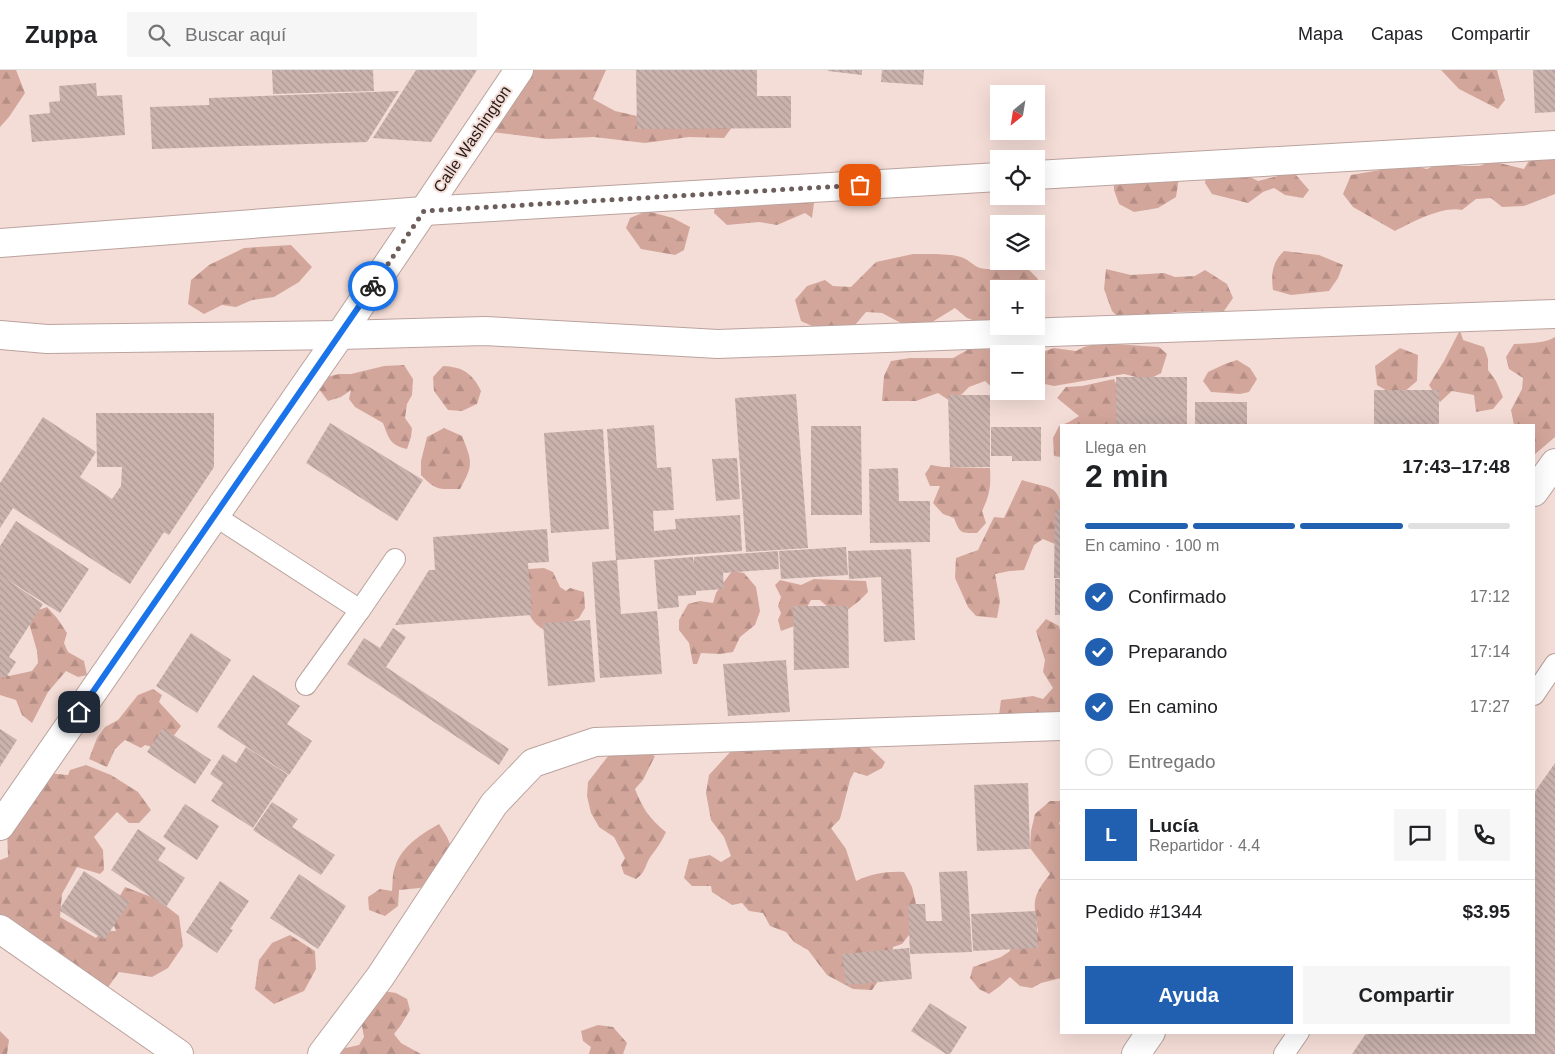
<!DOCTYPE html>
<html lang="es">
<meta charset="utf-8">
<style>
:root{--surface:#fff;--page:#f6f6f6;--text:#202124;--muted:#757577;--line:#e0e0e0;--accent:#2160b1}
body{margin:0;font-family:Arial,sans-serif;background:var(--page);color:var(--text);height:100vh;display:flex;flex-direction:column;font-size:19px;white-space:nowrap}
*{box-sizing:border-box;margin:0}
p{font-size:16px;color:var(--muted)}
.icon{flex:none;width:28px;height:28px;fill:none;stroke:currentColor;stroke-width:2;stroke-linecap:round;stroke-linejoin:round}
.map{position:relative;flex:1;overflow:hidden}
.drawer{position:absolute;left:1060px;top:354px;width:475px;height:610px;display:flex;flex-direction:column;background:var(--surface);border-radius:0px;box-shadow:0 5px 20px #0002}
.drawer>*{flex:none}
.needle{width:32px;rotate:210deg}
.controls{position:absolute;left:990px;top:15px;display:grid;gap:10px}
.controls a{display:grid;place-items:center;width:55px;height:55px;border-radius:0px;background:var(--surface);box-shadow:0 5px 20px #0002;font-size:25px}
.pin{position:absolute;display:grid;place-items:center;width:42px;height:42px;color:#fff;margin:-21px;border-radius:10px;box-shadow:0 2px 8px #0006}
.courier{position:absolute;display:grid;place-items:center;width:50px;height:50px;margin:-25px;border:4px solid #1a73e8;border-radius:50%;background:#fff;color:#222;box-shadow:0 1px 6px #0007}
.overview em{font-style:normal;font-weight:600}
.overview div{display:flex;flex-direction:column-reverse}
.overview{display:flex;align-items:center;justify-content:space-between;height:85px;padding:0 25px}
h1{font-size:32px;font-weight:600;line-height:38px}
.bar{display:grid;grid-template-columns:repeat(4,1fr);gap:8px 5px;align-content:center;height:60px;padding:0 25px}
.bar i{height:6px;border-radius:4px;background:var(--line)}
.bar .selected{background:var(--accent)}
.bar p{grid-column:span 4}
.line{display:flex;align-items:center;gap:12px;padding:0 25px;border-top:1px solid var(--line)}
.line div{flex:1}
.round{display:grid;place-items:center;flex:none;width:52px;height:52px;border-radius:0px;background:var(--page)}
ol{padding:0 25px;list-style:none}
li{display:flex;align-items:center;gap:15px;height:55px}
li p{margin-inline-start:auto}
li .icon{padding:5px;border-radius:50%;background:var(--accent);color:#fff;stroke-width:4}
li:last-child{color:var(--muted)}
li i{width:28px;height:28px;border:2px solid var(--line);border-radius:50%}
.cta{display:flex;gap:10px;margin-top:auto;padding:10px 25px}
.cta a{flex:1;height:58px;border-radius:0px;background:var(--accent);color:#fff;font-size:20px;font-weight:600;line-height:58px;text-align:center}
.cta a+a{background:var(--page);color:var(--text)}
header{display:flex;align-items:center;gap:30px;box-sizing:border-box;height:70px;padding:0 25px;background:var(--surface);border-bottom:1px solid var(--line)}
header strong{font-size:24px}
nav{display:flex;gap:28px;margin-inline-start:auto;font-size:18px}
.search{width:350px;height:45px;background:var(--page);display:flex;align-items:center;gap:12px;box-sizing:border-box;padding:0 18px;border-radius:0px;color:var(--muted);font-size:19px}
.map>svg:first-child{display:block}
</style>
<header>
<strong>Zuppa</strong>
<div class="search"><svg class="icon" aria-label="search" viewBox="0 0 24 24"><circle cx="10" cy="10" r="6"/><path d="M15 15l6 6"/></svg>Buscar aquí</div>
<nav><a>Mapa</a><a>Capas</a><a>Compartir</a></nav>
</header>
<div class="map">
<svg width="1555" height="984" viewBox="0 0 1555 984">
<defs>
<pattern id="forest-firs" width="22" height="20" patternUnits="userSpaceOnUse" patternTransform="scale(1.25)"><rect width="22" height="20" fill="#d3a69b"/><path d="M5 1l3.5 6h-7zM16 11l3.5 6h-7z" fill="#b58e85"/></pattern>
<pattern id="building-back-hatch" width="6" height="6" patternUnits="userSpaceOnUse" patternTransform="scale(1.25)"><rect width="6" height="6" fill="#cab2ad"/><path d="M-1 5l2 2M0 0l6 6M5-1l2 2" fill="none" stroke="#ad9894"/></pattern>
</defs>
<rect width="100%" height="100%" fill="#f5ddd7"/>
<g fill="url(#forest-firs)">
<path d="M0,0H16L25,23L9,47L0,57Z"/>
<path d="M520,0H606L593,29L615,41L668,53L733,56L724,68L689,67L645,73L594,67L548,69L492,62Z"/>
<path d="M1441,0H1497L1505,30L1498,39L1459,19Z"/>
<path d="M1531,87H1555V124L1524,136L1502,137L1491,128L1476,129L1462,140C1442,136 1413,152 1395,161L1353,137L1343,124L1351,105L1380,100L1392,93L1409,95L1427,99L1443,92L1460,96H1480L1491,91L1524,99Z"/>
<path d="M1234,99L1258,111L1282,105H1296L1309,120L1303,128L1285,125L1274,118L1263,122L1248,133L1212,124L1205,113L1207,101Z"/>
<path d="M1114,105L1179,107L1176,127L1158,138L1134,142L1119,134L1114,120Z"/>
<path d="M816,118L812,148L805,143L777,155L759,152L727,155L714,143L716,124Z"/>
<path d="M647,141L673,148L690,157L684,180L675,185L641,179L626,158L630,148Z"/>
<path d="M291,175L312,197L299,212L274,227L252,230L236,237L222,235L204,244L188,234L191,210L209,195L244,178Z"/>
<path d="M1284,181L1319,185L1343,195L1338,208L1329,221L1291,225L1273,220C1271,205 1272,192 1284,181Z"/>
<path d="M913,184C927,184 948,183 961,187C976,193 972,199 991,199L999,188V191H1020L1038,209L1034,219H999V252L989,256L967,248L955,238L929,254L914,255L901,253L882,243L866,242L855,255L841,263L821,260L801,251L795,230L807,216L825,210L833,216L851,217L876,192Z"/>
<path d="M1106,199L1131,205L1164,203L1175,207L1195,206L1205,200L1227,214L1233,228L1224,241L1174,242L1140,253L1121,250L1112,241L1104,219Z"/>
<path d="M1460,260L1463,270L1484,277L1488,289V300L1496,311L1503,327L1493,339L1476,342L1474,325L1452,321L1440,332L1429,315L1444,291Z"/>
<path d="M1555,267V367L1534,385V355H1514L1511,340L1522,319L1523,308L1509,299L1506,287L1514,274C1527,273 1544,274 1555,267Z"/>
<path d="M1012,271L1034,284H999V321H1023L1022,322L1000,325L985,311L969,317L953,333L938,323L916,331H882L884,306L891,291L910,288H953L978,274Z"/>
<path d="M1100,273L1159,277L1167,284L1161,303L1148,310L1124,304L1054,316L1036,312V284L1054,278L1076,281L1084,277Z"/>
<path d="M1400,278L1418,285L1417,311L1404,322H1389L1377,315L1375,296Z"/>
<path d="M1237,290L1250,298L1257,309L1249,322L1240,324L1211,322L1203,311L1208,302L1225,294Z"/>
<path d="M404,295L413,309L412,325L407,334L405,348L412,358L411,367L407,379C390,375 389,369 383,353L355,337L349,329L351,320L341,327L328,331L319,319L323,308L339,304H351L384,296Z"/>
<path d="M443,296C463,297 472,303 481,321L477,334L462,341L448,340L434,321L433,307Z"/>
<path d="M1114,309L1117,316L1124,355H1061V387L1054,386L1053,368L1059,356L1069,352L1079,346L1057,328L1066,317L1082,316Z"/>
<path d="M444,358L462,366C472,391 474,395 460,419C439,419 436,421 421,405V391L427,367Z"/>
<path d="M931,395L943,397L990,398C991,415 990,425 982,441L986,453L977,463C961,463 960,464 954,448L943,444L933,433L940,416H930L925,404Z"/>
<path d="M1022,410C1029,413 1045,415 1052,419C1068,430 1058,458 1055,474L1043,469L1034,475L1024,500L1010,501L995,504L1000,531L997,548L976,546L968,537L955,508L956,488L978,480L994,447L1004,448Z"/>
<path d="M544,498L553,502L560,517L566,521L570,518L584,522L585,538L579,548L550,563C520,549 526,528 528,499Z"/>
<path d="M732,501L744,503L756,517L760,541L755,555L740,567L733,582L720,584L701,583L697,594H693L689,573L679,560V550L688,534L700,531L713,533L716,523Z"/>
<path d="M814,509L866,511L868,522L859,531L841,545L832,541L820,530H811L797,555L781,561L778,550L781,543L778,536L781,527L775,515L780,510L801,515Z"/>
<path d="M47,537L57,548L67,563L64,573L68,582L84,591L87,605L78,607L66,601L48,622L32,653L22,645L16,630L0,625V603L9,606L32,601L38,593L37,581L29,553L33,542Z"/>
<path d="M1046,549L1059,556L1061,565V656L999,645L1001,630L1033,626L1043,629L1053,618L1043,602L1045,590L1036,561Z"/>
<path d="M153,619L162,625L159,632L181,656L167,675L158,679L145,675L141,678L125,670L115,679L107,697L89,689L97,668L105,657L118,650L138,625Z"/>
<path d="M867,675L885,692L882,698L867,706L854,702L850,710L840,749L831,758L846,779L856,811C871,804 887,801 904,802L912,817L920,851L902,874L893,877L892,891L872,920L853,919L827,905L808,880L794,872L786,862L770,856L763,843L749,841L742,833L732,835L712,822L711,816H692L684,808L689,789L710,785L721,792L731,786L724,767L711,750L706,723L709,705L732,680Z"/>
<path d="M642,681L655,686L643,710L635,719C643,739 649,748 666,762C662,771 657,778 651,786C644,796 647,801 636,809L624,804L621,795L625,788L614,767L599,757L591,743L587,726L588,712L609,685L626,684Z"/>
<path d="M86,695L111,705L138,722L151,740L139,753H129L117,742L94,767L103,780L104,800L100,804L77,797L62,824L60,847L96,868L102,861H116L111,848L116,833L125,817L157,829L179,846L183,876L168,898L152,907L119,902L106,920L0,872V790L8,787L7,760L46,703L68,705L70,700Z"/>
<path d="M1050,731H1061V748L1059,754L1061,756V908L1041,913L1032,918L1020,916L1010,907L1000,916L989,924L979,919L970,908L973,897L1001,887L1010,881V871L1032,860L1038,862C1034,832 1030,829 1050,804L1030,778L1031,761L1035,744Z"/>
<path d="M439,754L447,767L455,786L447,801L420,818L399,820L398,836L385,846L369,840L368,827L380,819L392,821C393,813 392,804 395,797C401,777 421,764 439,754Z"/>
<path d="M290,865L315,881L316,899L304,921L274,934L255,919L259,890L272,873Z"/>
<path d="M376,920L396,923L407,929L410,940L401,955L394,964L401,973L421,984H337L341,979L359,975L364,967L360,945Z"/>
<path d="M598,955L613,957L627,973L623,984H589L591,977L583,971L581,961Z"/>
<path d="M0,961L9,970L7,984H0Z"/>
</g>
<g fill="url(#building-back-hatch)">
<path d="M272,0H373L374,21L273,24Z"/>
<path d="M416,0H477L431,72L373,68Z"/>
<path d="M636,0H757V26H791V58L637,59Z"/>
<path d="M828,0H862V5L828,1Z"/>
<path d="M882,0H924L923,15L881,12Z"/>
<path d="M1533,0H1555V42L1535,43Z"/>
<path d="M96,13L97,26L122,25L125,65L32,72L29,45L50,43L49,32L60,31L59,16Z"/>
<path d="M399,21L367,72L152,79L150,37L209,35V28Z"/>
<rect x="1116" y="307" width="71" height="48"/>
<rect x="1374" y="320" width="65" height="35"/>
<path d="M796,324L808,478L746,482L735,328Z"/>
<path d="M948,325H990V397H950Z"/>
<rect x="1195" y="332" width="52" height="23"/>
<path d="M96,343H214V397L169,465L164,462L130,514L13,438L0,458V413L43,347L96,382L80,407L112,429L121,416L122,397H97Z"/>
<path d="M330,353L423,410L397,451L306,393Z"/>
<path d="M654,355L657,398L671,397L674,440L653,441L654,461L676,459L675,449L740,445L742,481L616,490L607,359Z"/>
<path d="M811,356H861L862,445H811Z"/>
<path d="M991,357H1041V391H1012V386H991Z"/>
<path d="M603,359L609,459L551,463L544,363Z"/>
<path d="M737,388L740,429L716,431L712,389Z"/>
<path d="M898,398L899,431H930V472L870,473L869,399Z"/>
<path d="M1055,440H1061V508H1054Z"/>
<path d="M16,451L89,499L60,543L3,507L43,534L9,587L16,592L5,609L0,605V476Z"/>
<path d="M547,459L549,492L528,493L532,545L395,555L429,500H435L433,467Z"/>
<path d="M846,477L848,505L781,509L779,481Z"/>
<path d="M911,479L915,570L884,572L881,507L849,509L848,481Z"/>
<path d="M778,481L779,499L723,503L724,519L696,521V525L678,526L679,537L658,539L654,490L693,487V494L694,487Z"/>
<path d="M617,490L621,544L657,541L662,604L600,608L592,492Z"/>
<rect x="1055" y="509" width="6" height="36"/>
<path d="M793,536H848L849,598L794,600Z"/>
<path d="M590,550L595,612L548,616L543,553Z"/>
<path d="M393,558L406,567L386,597L509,679L499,695L347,594L364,568L380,578Z"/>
<path d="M191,563L231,590L197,643L156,616Z"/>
<path d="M786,590L790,642L728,646L723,594Z"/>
<path d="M253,605L300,636L287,654L312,671L289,705L217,657Z"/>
<path d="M163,658L211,690L195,714L147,682Z"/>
<path d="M0,659L17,670L0,697Z"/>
<path d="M246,677L288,705L253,758L211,731L223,713L210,704L223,684L236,693Z"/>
<path d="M1555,693V984H1352L1367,962H1534V723Z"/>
<path d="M1028,713L1030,779L977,781L974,715Z"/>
<path d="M272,732L298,749L292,757L335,785L321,805L253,760Z"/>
<path d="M185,734L219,756L197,790L163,767Z"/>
<path d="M138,759L166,778L158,790L185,808L166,837L111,800Z"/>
<path d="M84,801L130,832L104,870L59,840Z"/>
<path d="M967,801L972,882L910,884L908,834H925L926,851H942L939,802Z"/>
<path d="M299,804L346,836L318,879L270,848Z"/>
<path d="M220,811L249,831L230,859L233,860L217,883L186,862Z"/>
<path d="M1036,841L1038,878L973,881L971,844Z"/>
<path d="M909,878L912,909L846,915L842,884Z"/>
<path d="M930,933L967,957L950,984H946L911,961Z"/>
</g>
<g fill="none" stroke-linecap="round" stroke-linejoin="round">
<defs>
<g id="lane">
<path d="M215,446L360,540L306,615"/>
<path d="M360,540L395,489"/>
<path d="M1534,625L1555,594"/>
<path d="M1284,984L1299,962"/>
</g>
<g id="street">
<path d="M1036,105L1555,75"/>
<path d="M0,173L424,141L999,107"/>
<path d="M0,265L47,269L340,265L485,261L718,274L1555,244"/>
<path d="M1534,422L1555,393"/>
<path d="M0,756L340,265L519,0"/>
<path d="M0,859L179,984"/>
<path d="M322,984L380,907L494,734L533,693L595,672L1061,656"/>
<path d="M1136,984L1151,962"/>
</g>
</defs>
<use href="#lane" stroke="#baa39e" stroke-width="22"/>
<use href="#street" stroke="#baa39e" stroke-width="30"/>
<use href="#lane" stroke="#fff" stroke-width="20"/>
<use href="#street" stroke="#fff" stroke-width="28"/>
</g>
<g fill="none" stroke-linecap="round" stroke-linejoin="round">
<path stroke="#6c5e5b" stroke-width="5" stroke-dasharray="0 9" d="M373,216L424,141L860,115"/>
<path stroke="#1a73e8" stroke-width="6" d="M79,642L373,216"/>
</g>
<g text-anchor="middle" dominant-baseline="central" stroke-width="4" stroke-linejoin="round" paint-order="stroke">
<g font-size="16" fill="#231a18" stroke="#f5ddd7">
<text transform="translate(472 69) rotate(-56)">Calle Washington</text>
</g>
</g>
</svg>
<div class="controls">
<a><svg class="needle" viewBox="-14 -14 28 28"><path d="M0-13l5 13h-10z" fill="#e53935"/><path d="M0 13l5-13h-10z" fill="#757577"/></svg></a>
<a><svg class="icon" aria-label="locate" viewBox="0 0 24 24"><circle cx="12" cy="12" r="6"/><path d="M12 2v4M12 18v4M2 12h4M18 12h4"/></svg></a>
<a><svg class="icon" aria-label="layers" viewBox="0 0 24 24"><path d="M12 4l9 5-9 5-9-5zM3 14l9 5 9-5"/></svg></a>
<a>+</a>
<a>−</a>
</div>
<div class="pin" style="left:860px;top:115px;background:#ea580c"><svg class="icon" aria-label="bag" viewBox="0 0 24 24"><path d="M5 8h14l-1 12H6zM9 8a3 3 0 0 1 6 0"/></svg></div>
<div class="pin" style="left:79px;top:642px;background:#1f2937"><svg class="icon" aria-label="home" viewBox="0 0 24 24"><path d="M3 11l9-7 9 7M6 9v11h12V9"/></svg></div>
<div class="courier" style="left:373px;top:216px"><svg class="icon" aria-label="bike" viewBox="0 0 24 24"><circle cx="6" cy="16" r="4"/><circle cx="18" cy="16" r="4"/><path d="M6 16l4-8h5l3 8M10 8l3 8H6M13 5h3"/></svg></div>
<section class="drawer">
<div class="overview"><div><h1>2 min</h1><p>Llega en</p></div><em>17:43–17:48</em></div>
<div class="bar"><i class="selected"></i><i class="selected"></i><i class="selected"></i><i></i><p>En camino · 100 m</p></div>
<ol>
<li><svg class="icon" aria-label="check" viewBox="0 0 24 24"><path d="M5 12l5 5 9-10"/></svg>Confirmado<p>17:12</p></li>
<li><svg class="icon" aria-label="check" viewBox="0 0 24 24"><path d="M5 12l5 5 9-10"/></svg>Preparando<p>17:14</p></li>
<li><svg class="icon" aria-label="check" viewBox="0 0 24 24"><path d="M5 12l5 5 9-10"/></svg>En camino<p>17:27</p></li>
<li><i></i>Entregado</li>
</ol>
<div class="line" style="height:90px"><b class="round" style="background:var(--accent);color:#fff">L</b><div><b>Lucía</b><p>Repartidor · 4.4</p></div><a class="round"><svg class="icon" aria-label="chat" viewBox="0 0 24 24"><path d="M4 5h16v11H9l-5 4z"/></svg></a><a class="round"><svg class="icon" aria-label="phone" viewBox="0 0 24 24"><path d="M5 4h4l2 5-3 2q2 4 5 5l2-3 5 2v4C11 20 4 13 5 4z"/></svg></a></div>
<div class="line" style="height:65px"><div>Pedido #1344</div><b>$3.95</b></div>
<div class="cta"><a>Ayuda</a><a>Compartir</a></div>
</section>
</div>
